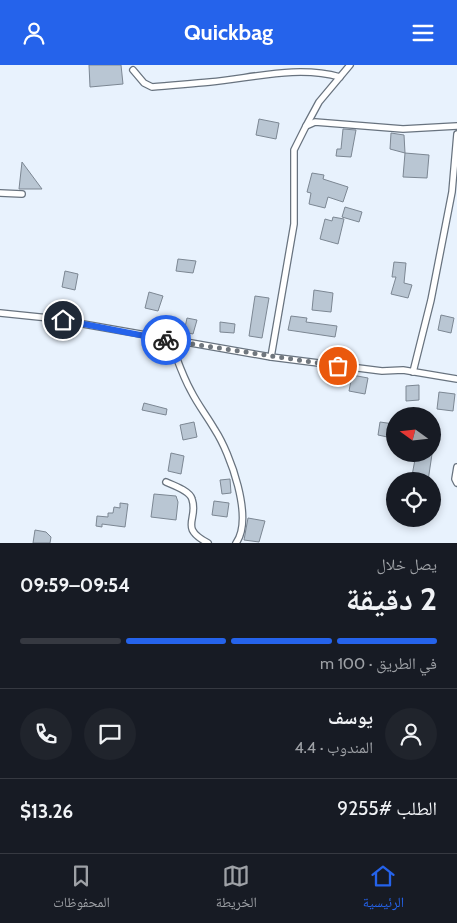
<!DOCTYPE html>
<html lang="ar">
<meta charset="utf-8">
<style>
:root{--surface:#171b24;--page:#20242c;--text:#f1f3f6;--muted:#9ea1a6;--line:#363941;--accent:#2563eb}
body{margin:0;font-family:Cabin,"Noto Naskh Arabic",sans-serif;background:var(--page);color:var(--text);direction:rtl;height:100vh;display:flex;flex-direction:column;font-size:19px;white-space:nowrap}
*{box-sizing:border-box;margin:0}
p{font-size:16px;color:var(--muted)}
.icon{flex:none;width:28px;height:28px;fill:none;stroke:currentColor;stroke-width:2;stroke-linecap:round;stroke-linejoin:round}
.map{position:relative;height:478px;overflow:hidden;direction:ltr}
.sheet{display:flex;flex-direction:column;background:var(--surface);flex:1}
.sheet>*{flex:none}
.needle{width:32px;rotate:285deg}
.controls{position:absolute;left:386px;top:342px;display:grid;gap:10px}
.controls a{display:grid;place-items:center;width:55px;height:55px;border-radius:50%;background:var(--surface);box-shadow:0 2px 8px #0003;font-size:25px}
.pin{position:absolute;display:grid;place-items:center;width:42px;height:42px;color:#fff;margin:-21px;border:2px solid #fff;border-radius:50%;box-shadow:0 1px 5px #0007}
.courier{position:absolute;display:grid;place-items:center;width:50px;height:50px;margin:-25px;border:4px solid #2563eb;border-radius:50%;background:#fff;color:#222;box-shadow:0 1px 6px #0007}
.head em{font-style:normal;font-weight:700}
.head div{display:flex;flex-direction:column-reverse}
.head{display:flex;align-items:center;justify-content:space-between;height:85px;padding:0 20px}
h1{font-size:32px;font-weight:700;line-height:38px}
.bar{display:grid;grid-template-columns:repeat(4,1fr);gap:8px 5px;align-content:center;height:60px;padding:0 20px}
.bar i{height:6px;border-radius:4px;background:var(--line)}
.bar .on{background:var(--accent)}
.bar p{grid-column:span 4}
.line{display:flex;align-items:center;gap:12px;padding:0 20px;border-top:1px solid var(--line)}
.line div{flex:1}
.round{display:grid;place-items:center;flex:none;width:52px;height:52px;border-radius:26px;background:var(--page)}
header{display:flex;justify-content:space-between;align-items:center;height:65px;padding:0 20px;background:var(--accent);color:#fff;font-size:22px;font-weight:700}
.dock{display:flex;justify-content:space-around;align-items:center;height:70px;border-top:1px solid var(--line);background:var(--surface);font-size:14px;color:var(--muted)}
.dock a{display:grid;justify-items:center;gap:2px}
.dock .on{color:var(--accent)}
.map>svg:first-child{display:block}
</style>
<header><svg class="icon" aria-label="menu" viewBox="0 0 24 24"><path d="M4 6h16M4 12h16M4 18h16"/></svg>Quickbag<svg class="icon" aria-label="person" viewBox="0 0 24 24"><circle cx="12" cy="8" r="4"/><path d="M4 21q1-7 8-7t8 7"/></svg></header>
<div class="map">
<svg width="457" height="478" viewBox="0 0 457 478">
<rect width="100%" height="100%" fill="#e8f2fd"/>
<g fill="#b9c6d3" stroke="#7c8793">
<path d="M89,0H121L123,19L90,22Z"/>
<path d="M259,54L279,58L276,74L256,70Z"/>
<path d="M343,64L356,65L351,92L336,91L337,84H341Z"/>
<path d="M391,68L404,70L405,88L390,84Z"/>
<path d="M405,88L429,90L427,113L403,112Z"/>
<path d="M22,97L42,124H19Z"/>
<path d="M312,108L324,110L323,114L348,122L343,137L328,132L325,143L309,139L311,128L307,127Z"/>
<path d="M345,142L362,147L359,157L342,152Z"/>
<path d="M333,152L344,154L338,179L320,174L325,154L332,156Z"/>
<path d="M178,194L196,196L193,208L176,206Z"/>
<path d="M394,197L406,198L404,218L412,220L408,233L391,229L396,212H392Z"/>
<path d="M65,206L78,209L75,225L62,222Z"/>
<path d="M314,225L333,228L331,247L312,245Z"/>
<path d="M149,227L163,231L158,246L145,243Z"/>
<path d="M255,231L269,233L262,273L249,271Z"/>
<path d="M441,250L454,253L451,268L438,265Z"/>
<path d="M291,251L307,253L306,257L337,261L335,272L288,265Z"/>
<path d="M187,253L197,255L193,269L184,267Z"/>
<path d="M220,257L235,259L234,268L220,267Z"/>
<path d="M352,310L368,313L365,329L349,326Z"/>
<path d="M419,320V335L406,336V321Z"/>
<path d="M439,327L455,329L453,346L437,344Z"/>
<path d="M144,338L167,344L166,350L142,345Z"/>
<path d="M194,357L197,372L183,375L180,360Z"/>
<path d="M380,357L394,359L392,373L378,370Z"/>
<path d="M171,388L184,391L181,409L168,406Z"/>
<path d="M416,389H432L428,416H411Z"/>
<path d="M230,414L231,428L222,429L220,415Z"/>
<path d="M154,429L176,431L178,437L176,455L151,452Z"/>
<path d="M214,436L229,438L227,452L212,450Z"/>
<path d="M120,438L128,439L125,462L102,459V462L96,461L97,451L108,452V448H113L114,442L120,443Z"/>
<path d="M248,453L265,456L259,477L244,475Z"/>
<path d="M35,465L46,467L51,472L50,478H33Z"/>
</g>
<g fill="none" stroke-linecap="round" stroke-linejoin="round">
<defs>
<g id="minor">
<path d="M133,5L144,18L152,22C171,20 190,19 210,17C253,13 297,0 340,12"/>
<path d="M306,61L319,37L350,0"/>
<path d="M0,128L22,129"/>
<path d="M0,248L49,253L271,292L382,306L403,305L457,314"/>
<path d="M170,276C177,293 182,310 191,326C198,340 207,351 215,365C230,388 254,453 236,478"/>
<path d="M271,292L294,159V85L306,61L315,57L403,64L457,61"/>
<path d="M413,307L431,235L452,127L457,69"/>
<path d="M457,402L455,414L457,418"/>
<path d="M166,417C173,420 190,426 192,434C199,455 178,462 208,478"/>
</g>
</defs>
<use href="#minor" stroke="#68737f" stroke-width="8"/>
<use href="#minor" stroke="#fff" stroke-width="5.5"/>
</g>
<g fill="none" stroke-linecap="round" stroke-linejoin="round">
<path stroke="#70777e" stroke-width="5" stroke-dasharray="0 9" d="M166,275L338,301"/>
<path stroke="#2563eb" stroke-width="6" d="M63,255L166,275"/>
</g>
</svg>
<div class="controls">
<a><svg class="needle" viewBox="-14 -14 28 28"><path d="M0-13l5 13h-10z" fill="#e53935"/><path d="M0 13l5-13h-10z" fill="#9ea1a6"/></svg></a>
<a><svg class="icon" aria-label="locate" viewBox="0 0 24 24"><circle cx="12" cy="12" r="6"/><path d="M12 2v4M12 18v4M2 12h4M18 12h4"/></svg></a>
</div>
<div class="pin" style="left:338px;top:301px;background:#ea580c"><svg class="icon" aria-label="bag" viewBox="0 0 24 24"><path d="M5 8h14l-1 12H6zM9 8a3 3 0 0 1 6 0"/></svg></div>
<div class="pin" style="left:63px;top:255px;background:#1f2937"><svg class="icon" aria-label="home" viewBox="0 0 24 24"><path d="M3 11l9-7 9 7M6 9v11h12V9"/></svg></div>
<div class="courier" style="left:166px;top:275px"><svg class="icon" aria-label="bike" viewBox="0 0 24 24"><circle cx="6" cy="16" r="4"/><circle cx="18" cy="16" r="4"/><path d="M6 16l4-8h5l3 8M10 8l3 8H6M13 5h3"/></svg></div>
</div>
<section class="sheet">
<div class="head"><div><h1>2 دقيقة</h1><p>يصل خلال</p></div><em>09:54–09:59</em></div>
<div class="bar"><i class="on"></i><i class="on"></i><i class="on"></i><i></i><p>في الطريق · 100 m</p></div>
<div class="line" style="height:90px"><a class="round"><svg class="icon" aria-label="person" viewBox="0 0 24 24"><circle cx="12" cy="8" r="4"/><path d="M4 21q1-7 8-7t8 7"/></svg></a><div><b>يوسف</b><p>المندوب · 4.4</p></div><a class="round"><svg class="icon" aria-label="chat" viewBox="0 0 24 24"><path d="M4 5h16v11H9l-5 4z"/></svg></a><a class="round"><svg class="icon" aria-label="phone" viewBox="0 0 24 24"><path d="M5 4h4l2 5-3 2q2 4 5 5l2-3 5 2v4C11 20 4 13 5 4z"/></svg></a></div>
<div class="line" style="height:65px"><div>الطلب #9255</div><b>$13.26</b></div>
</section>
<nav class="dock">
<a class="on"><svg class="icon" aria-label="home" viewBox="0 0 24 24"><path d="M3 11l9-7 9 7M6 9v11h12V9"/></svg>الرئيسية</a>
<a><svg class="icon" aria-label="map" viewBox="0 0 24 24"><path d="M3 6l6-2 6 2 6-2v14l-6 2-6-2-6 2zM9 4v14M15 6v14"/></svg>الخريطة</a>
<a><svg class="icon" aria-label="saved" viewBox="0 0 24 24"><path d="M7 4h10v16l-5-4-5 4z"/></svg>المحفوظات</a>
</nav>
